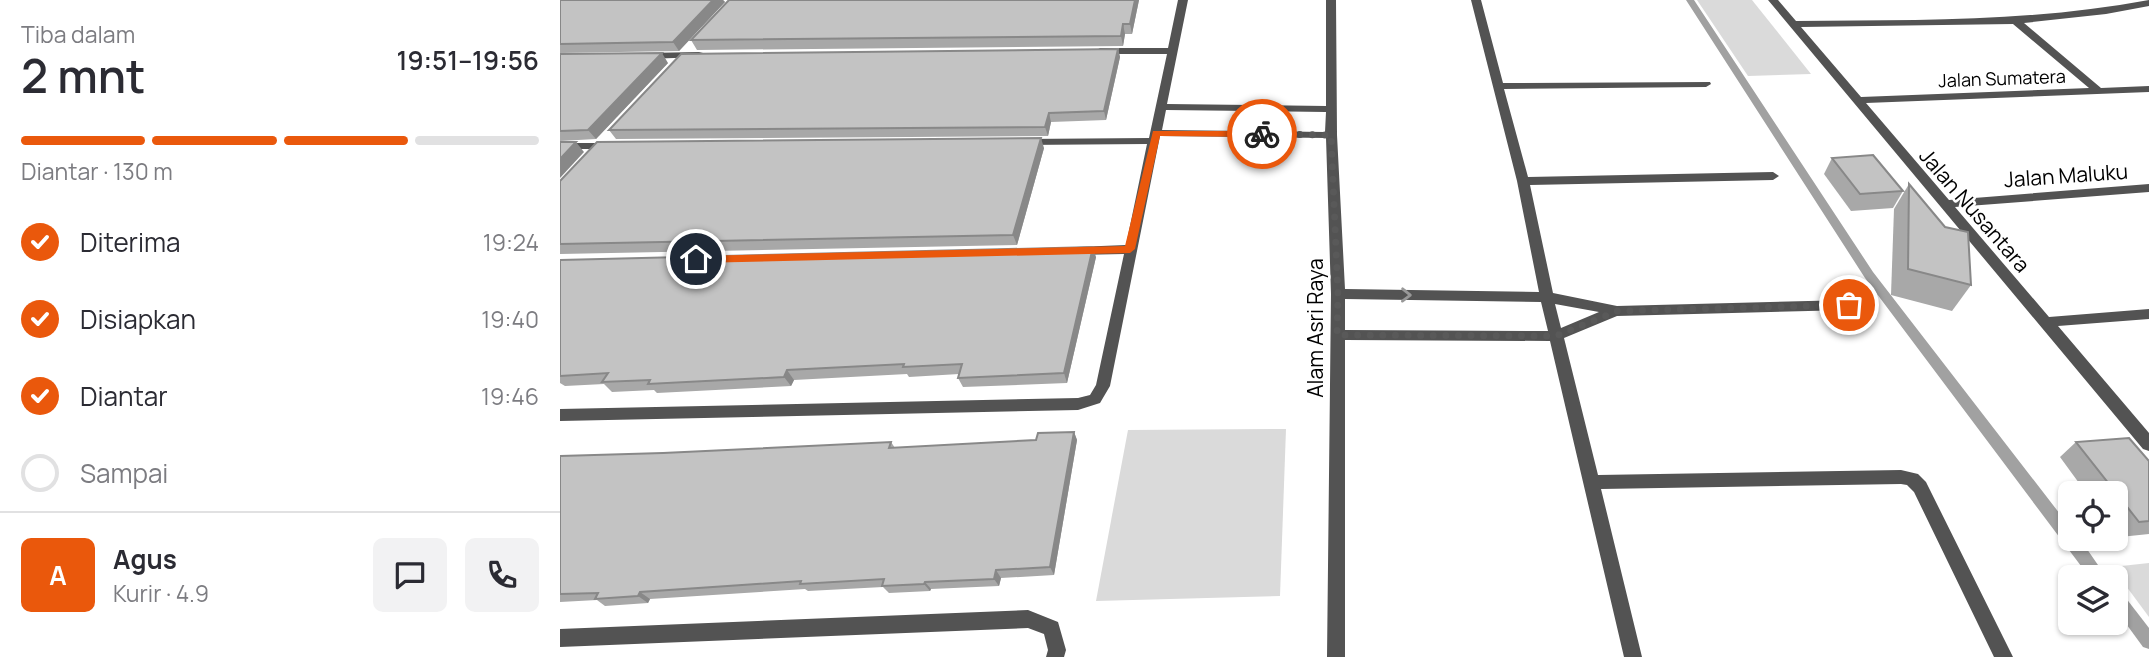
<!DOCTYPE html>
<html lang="id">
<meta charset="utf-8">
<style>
:root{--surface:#fff;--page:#f2f2f3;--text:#2b2b33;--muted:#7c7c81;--line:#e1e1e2;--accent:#ea580c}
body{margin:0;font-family:Manrope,sans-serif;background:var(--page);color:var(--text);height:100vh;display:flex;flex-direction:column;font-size:26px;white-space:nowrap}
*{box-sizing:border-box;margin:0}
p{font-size:23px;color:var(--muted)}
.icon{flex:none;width:38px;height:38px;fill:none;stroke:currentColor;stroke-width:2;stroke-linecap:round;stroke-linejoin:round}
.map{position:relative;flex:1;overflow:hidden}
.drawer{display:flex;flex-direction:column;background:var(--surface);width:560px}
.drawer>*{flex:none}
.fabs{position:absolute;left:1498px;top:481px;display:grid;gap:14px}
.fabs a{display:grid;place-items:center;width:70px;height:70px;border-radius:10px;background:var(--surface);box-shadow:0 2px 5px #0004;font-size:35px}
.pin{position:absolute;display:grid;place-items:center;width:60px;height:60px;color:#fff;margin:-30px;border:4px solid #fff;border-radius:50%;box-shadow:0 2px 7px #0007}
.courier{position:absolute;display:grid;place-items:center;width:70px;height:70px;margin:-35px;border:5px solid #ea580c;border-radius:50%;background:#fff;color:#222;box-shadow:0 2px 9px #0007}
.headline em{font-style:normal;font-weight:600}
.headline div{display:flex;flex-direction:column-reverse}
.headline{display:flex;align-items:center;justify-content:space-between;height:119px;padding:0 21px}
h1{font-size:46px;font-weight:600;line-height:52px}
.bar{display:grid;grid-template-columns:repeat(4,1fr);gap:10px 7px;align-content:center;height:84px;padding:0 21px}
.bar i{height:9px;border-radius:5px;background:var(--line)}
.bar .current{background:var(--accent)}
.bar p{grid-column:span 4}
.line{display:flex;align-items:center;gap:18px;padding:0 21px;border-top:2px solid var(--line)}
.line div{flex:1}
.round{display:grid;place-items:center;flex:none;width:74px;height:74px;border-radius:10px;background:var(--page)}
ol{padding:0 21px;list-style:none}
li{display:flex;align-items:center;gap:21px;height:77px}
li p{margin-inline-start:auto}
li .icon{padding:7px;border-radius:50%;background:var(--accent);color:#fff;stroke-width:4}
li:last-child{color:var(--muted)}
li i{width:38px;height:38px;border:4px solid var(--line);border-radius:50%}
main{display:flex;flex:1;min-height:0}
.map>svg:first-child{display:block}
</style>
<main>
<section class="drawer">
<div class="headline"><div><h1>2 mnt</h1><p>Tiba dalam</p></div><em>19:51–19:56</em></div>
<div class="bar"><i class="current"></i><i class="current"></i><i class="current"></i><i></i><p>Diantar · 130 m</p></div>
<ol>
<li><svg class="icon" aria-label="check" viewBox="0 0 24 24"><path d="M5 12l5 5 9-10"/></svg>Diterima<p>19:24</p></li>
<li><svg class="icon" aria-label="check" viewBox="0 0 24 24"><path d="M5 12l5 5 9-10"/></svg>Disiapkan<p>19:40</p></li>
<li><svg class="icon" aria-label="check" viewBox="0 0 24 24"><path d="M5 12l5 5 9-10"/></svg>Diantar<p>19:46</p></li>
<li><i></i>Sampai</li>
</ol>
<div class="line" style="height:126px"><b class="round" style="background:var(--accent);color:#fff">A</b><div><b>Agus</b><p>Kurir · 4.9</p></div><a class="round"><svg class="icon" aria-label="chat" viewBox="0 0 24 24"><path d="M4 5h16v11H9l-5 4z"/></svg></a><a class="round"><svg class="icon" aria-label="phone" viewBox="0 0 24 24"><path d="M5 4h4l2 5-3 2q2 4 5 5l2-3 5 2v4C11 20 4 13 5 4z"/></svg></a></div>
</section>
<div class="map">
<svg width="1589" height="657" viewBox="0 0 1589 657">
<rect width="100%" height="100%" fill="#fff"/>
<g fill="#dadada">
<path d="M1137,0H1192L1251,74L1188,76Z"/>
<path d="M726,429L720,596L536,601L568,430Z"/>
<path d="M1589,563V617L1552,567Z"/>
</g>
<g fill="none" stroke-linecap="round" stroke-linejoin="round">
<g fill="#a1a1a1" fill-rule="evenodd">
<path d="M1126,0H1134L1313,272L1510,527V539H1520L1547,578H1530L1305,278Z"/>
<path d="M1556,591L1562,593L1589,628V649L1583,647L1556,610Z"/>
</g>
<g fill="#535353" fill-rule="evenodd">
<path d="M618,0H628L607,104L766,106V0H776L777,135L785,289L979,292L957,181L911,0H921L943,83L1150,82L1151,84L1146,87L944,89L968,177L1213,172L1219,176L1213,180L970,185L993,293L1057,306L1289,300L1296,305L1289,310L1057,316L1004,338L1038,475L1341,470L1358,474L1366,482L1453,657H1434L1354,492L1347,485L1341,484L1041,489L1082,657H1064L990,341L785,340V657H767L771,294L766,138L600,136L550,386L540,403L518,410L0,421V409L518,398L530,395L536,385L564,254L516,255L510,251L516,247L566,245L587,144L463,145L457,142L463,139L589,138L607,54H540L535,51L540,48H608ZM606,110L766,112L765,132L602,130ZM785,299L981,302L988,331L785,330ZM995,304L1039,312L1001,328Z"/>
<path d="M1208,0H1218L1236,21C1355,20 1472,22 1589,0V6L1546,14L1464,23L1541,88L1589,86V92L1306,103L1389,200L1589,184V192L1395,207L1489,317L1589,309V319L1498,326L1589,433V451L1583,449ZM1453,24L1529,88L1301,97L1241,27Z"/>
<path d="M139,52L143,53V57L85,59L80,56L85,53Z"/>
<path d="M0,143H51L57,146L51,149H0Z"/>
<path d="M468,610L498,622L506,650L504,657H486L488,650L484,634L468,628L0,647V629Z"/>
</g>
</g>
<g fill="#a8a8a8">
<path d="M0,0H163L165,2L119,51L0,53Z"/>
<path d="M579,0L572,34H565L563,46L137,50L131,40Z"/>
<path d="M558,49L560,57L546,120L491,122L488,136L56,139L49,130Z"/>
<path d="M0,54L108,63L36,139L0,141Z"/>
<path d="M484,148L457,245L0,254V181Z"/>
<path d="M1272,158L1343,191L1333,208L1291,211L1264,174Z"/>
<path d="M1349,184L1411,285L1392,311L1331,295L1334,209Z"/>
<path d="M536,257L507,383L403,387L398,378L399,374L349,377L347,374L234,380L231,386L97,393L94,390L52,392L44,384L5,386L0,383V260Z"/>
<path d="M514,432L517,440L494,575L441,578L439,586L371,589L370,591L329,593L323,587L248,591L245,589L90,599L88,603L45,606L37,600L0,602V456L103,453L331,442L335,448L476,440Z"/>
<path d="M1516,442L1589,461V534L1560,537L1556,531V494H1527L1500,457Z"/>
</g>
<g fill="#888">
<path d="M153,0H163L165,2L119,51L113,42Z"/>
<path d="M575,0H579L572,34L570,24Z"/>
<path d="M563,24L565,34L563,46L561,36Z"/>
<path d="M558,49L560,57L546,120L544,111Z"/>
<path d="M102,53L108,63L36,139L28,130Z"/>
<path d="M489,113L491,122L488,136L485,127Z"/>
<path d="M481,138L484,148L457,245L453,235Z"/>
<path d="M16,142L24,152L0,178V159Z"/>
<path d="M533,247L536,257L507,383L504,373Z"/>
<path d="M227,370L234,380L231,386L224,377Z"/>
<path d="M514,432L517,440L494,575L490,567Z"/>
<path d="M436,570L441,578L439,586L434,579Z"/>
<path d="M365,582L371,589L370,591L364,584Z"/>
<path d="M80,592L90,599L88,603L78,596Z"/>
</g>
<g fill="#c3c3c3" stroke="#888" stroke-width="2">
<path d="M0,0H153L113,42L0,44Z"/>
<path d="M169,0H575L570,24H563L561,36L131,40Z"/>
<path d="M558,49L544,111L489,113L485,127L49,130L121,54Z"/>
<path d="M102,53L28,130L0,131V54Z"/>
<path d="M481,138L453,235L0,244V181L37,142Z"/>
<path d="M0,142H16L0,159Z"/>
<path d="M1313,155L1343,191L1300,194L1272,158Z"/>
<path d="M1349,184L1385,227L1408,232L1411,285L1348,269Z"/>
<path d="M533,247L504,373L398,378L402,364L343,367L344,364L227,370L224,377L88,384L90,380L42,382L48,373L0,376V260Z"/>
<path d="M514,432L490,567L436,570L434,579L365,582L364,584L322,586L324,579L240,584L241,581L80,592L78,596L35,599L38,593L0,594V456L103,453L331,442L329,448L476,440L478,433Z"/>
<path d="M1569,438L1589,461V521L1579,522L1516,442Z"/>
</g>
<defs><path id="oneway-chevron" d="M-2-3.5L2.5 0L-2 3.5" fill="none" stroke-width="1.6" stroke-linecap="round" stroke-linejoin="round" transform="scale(1.75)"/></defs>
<use stroke="#989898" href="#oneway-chevron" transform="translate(846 295) rotate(1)"/>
<path fill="#ea580c" d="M593,131H702L707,134L702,137L600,136L575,249L570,253L136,263L130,259L136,256L565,246Z"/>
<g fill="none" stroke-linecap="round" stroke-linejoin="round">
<path stroke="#595959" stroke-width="7" stroke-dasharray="0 12.6" d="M702,134L771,135L778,295L777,335L996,336L1057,311L1289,305"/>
</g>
<g text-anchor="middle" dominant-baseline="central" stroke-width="5" stroke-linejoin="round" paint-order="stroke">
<g font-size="18" fill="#000" stroke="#fff">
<text transform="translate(1442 78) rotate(-2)">Jalan Sumatera</text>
</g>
<g font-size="21" fill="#000" stroke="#fff">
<text transform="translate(1506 175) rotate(-4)">Jalan Maluku</text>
<text transform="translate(1415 210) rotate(49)">Jalan Nusantara</text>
<text transform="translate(755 328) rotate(-90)">Alam Asri Raya</text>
</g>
</g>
</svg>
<div class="fabs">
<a><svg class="icon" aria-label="locate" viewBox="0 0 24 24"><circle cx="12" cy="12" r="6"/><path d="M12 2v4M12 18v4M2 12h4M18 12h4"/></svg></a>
<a><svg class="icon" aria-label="layers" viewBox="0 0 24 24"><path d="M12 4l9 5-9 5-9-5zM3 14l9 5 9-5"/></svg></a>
</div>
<div class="pin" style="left:1289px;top:305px;background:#ea580c"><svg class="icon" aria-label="bag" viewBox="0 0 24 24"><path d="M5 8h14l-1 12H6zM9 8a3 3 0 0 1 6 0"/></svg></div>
<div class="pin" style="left:136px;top:259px;background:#1f2937"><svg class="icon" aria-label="home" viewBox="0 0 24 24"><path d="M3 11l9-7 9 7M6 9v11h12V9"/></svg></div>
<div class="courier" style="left:702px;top:134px"><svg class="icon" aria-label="bike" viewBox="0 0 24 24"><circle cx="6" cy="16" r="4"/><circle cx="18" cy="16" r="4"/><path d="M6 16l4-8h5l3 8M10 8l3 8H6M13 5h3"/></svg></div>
</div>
</main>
